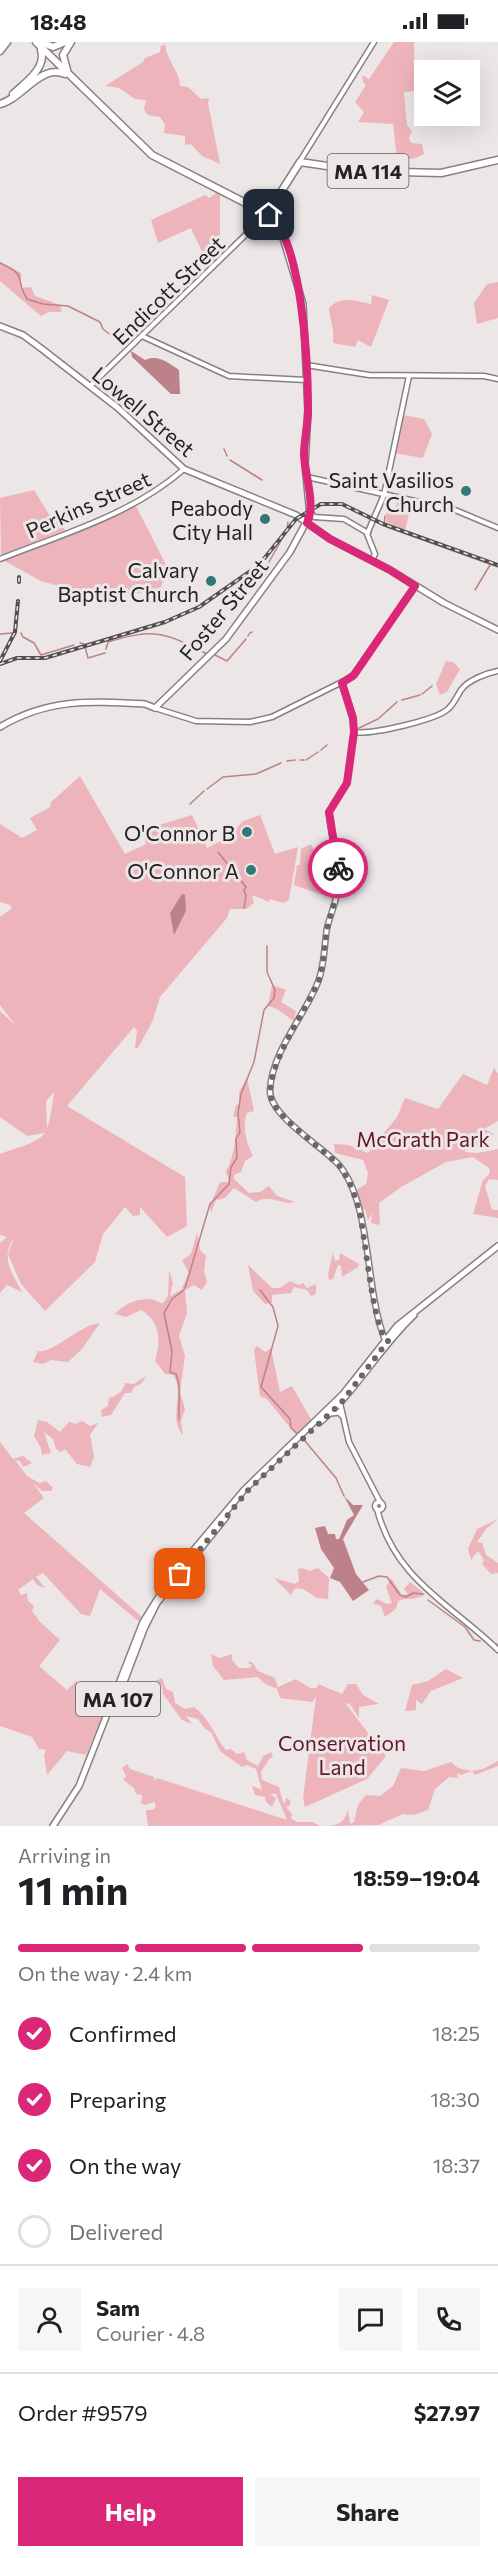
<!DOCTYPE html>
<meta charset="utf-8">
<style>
:root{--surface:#fff;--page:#f6f6f6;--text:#202124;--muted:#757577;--line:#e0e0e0;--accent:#db2777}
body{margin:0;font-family:Commissioner,sans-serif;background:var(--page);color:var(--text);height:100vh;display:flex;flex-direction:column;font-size:22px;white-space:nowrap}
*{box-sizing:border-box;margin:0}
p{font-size:20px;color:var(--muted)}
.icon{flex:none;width:33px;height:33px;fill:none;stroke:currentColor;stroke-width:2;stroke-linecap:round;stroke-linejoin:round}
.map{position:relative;height:1784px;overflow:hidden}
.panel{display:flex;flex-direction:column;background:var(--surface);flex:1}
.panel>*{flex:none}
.fabs{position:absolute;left:414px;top:18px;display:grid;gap:12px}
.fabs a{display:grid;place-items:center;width:66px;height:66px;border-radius:0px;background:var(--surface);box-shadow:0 6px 24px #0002;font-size:30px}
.pin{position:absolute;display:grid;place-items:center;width:51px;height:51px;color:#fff;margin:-26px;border-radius:12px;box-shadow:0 3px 9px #0006}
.courier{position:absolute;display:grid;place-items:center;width:60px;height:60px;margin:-30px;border:4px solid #db2777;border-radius:50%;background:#fff;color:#222;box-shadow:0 2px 8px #0007}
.overview em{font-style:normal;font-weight:700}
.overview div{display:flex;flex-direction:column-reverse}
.overview{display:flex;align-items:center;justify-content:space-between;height:102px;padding:0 18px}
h1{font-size:39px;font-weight:700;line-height:45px}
.bar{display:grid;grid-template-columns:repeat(4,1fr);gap:9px 6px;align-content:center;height:72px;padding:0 18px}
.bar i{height:8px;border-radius:4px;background:var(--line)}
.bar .current{background:var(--accent)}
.bar p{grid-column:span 4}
.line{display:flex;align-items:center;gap:15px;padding:0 18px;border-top:2px solid var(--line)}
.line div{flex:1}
.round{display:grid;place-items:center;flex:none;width:63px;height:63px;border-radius:0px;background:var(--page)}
ol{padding:0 18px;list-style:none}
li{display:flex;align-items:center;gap:18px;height:66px}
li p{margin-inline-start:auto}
li .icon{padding:6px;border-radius:50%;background:var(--accent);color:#fff;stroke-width:4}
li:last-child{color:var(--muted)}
li i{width:33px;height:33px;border:3px solid var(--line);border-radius:50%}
.cta{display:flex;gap:12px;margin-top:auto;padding:12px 18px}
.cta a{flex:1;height:69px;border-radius:0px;background:var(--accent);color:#fff;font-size:24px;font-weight:700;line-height:69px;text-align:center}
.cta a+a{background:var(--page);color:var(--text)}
.status{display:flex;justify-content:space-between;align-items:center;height:42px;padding:0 30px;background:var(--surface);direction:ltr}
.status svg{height:16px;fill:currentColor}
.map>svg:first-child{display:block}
</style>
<div class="status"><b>18:48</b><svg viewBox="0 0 49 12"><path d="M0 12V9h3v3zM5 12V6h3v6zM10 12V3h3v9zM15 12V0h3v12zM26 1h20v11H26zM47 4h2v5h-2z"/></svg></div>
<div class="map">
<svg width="498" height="1784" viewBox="0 0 498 1784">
<rect width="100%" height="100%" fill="#ece6e7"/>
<g fill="#eeb4bc">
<path d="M394,0H414L415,49L404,50L407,83L412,89L409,96L411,101L422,102L424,112L413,117H397L393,82L358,80L364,70L355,60L366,43L363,40L362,33L369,37Z"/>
<path d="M165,2C166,17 181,32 180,44L188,45L201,57L209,56L208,61L220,122L202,114L191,102L185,103V94L164,91L165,83L160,75L148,73L144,68L146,58L135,57L119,46L105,44L143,20L145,16L160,10L161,4Z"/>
<path d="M217,151L220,152V214L213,221L209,212L204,214L191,186L158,201L151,178L205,153L209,156Z"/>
<path d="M0,220L21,231V246L31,245L35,254L60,263L62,270H49L41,274L0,239Z"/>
<path d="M498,240V276L477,282L474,261L487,242Z"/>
<path d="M372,253L389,258L371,305L358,298L355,305L333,301C335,287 330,281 329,266C341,253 356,259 371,262Z"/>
<path d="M403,373L424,377L432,392L423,416L394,411Z"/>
<path d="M34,448L52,477L59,475L65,488L1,514L0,456Z"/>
<path d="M397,458L412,460L405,488L386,480L387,465L396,466Z"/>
<path d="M135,462L168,527L161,545C141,553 124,553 103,549L104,557L41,539L3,518L115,473Z"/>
<path d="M446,619L453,620L460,627L447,650L440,653L436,642Z"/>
<path d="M80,734L125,812L146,802L143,790L146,787L192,773L207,806L229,795L243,779L260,773L275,812L298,805L289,858L284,861L270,857L269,860L252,853L254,861L246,867H230L227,876L160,955L153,978L138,1006H135L137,989L134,985L67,1064L185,1135L187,1184L167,1195L140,1165V1173L133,1174L125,1165L103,1192L95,1220L45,1269L21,1242L8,1212L14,1195C0,1217 12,1230 22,1250L7,1243L0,1251V1201L7,1195L0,1193V1112C47,1095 47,1102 54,1050L46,1059L47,1087L44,1091L27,1094L0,1075V969L16,984L0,963V875L12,866L10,863L0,860V782L22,796L37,788L30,776L50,765L51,760Z"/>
<path d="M311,802L315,812L333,807L337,832L334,857L294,843L297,823H300L301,807Z"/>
<path d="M272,943L286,948L281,960L296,969L294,979L277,967L268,964Z"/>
<path d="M494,1026L498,1032V1079L484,1087L494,1092L464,1110L478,1111L498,1107V1138L489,1137L485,1144L492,1168H498V1176L473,1172L483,1138L490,1131L489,1126L473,1115L446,1120L401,1145L379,1161L380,1183L371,1181L372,1171L368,1179L365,1167L362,1168L355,1149L366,1142L368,1131L363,1118L335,1111L334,1102L348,1103L368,1111L397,1075L405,1056L438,1067L463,1032L487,1043Z"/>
<path d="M247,1036L254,1069L247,1071C242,1084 246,1100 253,1114L245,1119L241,1130L234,1133V1137L249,1151L260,1150L269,1144L277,1154L295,1160C282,1164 270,1151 256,1160L234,1146L225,1156L216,1158L211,1171L210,1164L220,1140H229L226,1129C235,1114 236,1092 237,1075H233L236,1063L239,1062V1050Z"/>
<path d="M197,1191L200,1208L206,1214L204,1229L207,1240L202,1248L194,1243L185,1248L187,1271L179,1294L185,1314L180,1350L185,1367L181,1379L183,1393C167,1375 186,1350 173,1333L165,1332L155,1319C161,1299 161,1280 141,1268L126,1275L115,1272C125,1261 136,1257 150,1257C155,1257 158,1261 163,1261L168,1254L169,1228L173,1241L170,1254L181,1248L189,1231L182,1218L191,1212Z"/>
<path d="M333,1211L335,1219L339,1218L340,1211L359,1222L358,1225L342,1235L341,1224L338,1223L333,1237L329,1238L328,1232Z"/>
<path d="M248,1223L272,1246H280L290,1239L299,1243L303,1241L307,1246L316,1242V1252L311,1254L307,1248L294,1245L291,1251L272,1253V1260L265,1262L253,1249Z"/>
<path d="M100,1281L82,1307L68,1320L51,1318L43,1322L33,1320L38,1309C53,1312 79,1283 100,1281Z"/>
<path d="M257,1304L265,1310L271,1306L280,1350L292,1344L312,1379L296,1393L267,1357L260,1354L254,1308Z"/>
<path d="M146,1334L141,1342L134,1345L131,1351H125L111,1373L102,1375L101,1368L108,1364L109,1356C116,1354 124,1349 125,1341L134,1342Z"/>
<path d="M38,1378L47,1380L60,1390L69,1380L76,1382L82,1379L90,1384L98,1381L90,1393L94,1415L90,1425L77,1422L65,1407L61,1410L56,1407L53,1397L44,1390L51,1411L42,1413L41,1406L34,1394Z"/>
<path d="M0,1400L13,1417L23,1414L32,1421L23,1425L20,1419L15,1418L27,1434L39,1441L46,1439L53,1446L51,1449H42L33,1441L44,1456L24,1471L142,1575L138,1579L100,1547L90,1574L81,1572L43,1531L36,1535L45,1546L37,1543L33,1537L18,1548L21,1553L27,1551L28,1559L34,1564L32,1569L40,1580L60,1598L39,1624L67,1648L76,1639L87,1648L95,1649L101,1645L97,1654L109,1659L86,1713L67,1709L47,1733L44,1713L46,1708L39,1707L32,1695L0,1684Z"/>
<path d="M498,1477L486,1487L477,1500L482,1501L486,1513L498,1521V1531L491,1532L482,1522L484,1518L478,1509L471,1518L468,1507L477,1487Z"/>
<path d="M302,1526L310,1529L318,1526L329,1536L328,1557L317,1556L303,1547L295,1546L291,1553L274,1536L295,1542L299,1539L298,1527Z"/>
<path d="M391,1536L402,1553L408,1552L404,1547L410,1540L425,1552C417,1559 408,1555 398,1559L396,1567L385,1575L381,1564L373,1561L377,1557L387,1562L392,1561L386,1545Z"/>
<path d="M211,1612L220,1616L232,1612V1618L239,1626H249L252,1623L247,1620H252L258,1629L275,1636L278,1645L296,1637L310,1646H317L318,1642L342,1652L348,1642H356L363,1653L379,1662L359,1665V1676L350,1662L345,1661L386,1714L367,1737L305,1765L303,1756L316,1655L312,1660L280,1656L277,1647L265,1642L258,1635L224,1638L213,1624Z"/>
<path d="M446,1627L463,1636L431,1649L422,1662L416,1658V1668L405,1669L412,1643L428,1639Z"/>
<path d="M162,1636L166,1647L173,1650L175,1661L185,1667L194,1665C210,1677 215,1695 226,1708L231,1707L237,1712L244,1710L247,1718L258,1724L263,1714L271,1710L273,1716H270L261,1730L262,1738L279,1745L283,1760L285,1761L286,1756L290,1758V1763L286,1765L292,1772L291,1776L297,1780H313L320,1784H148L146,1768H153L156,1764L154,1760L144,1763L141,1761L142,1753L136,1752L134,1746L123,1738L126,1734L122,1726L127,1722L130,1727L154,1735L155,1739L157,1736L287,1778L276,1752H270L276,1756L272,1765L266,1760L265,1755L255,1753L252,1744L262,1748L256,1727L247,1723L242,1725L220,1709L211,1690L205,1687L198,1677L186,1674L192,1682L182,1678L163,1652L162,1644L155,1639Z"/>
<path d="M498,1719V1724L475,1733L472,1729L461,1733L457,1731L458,1736L449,1735L435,1747L428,1768L414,1773L403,1772L378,1783L326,1784C340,1783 345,1780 348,1767L350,1782L354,1780L358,1763L366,1753L380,1754L393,1744L401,1726L424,1729L451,1720L458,1726L472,1729L483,1727Z"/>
</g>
<g fill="#bd8189">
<path d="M131,309L145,318C157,312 168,320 179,328L180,352H171L132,315Z"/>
<path d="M182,852L185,853L186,869L174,893L170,871Z"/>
<path d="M344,1454L353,1463H363L343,1497L356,1532L369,1548L353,1559L340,1540L330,1536L334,1526L321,1507L315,1486L325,1484L328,1492H335L336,1497H339L347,1478L354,1473Z"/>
</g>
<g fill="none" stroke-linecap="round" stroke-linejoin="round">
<g stroke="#bd8189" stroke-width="1.5">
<path d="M0,221C30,235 13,234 27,257L43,262L68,264L100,280L103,287L126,305"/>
<path d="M224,407L227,414"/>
<path d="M230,418L262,438"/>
<path d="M385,474L384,483L387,485L498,525"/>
<path d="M287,486L288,480"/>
<path d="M269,520L286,490"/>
<path d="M475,548L490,523"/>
<path d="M21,591L23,595L34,601L41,613L74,603"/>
<path d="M250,591L252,590"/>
<path d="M0,592L13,591"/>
<path d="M248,594L249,592"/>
<path d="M80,601L84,602"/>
<path d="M85,605L88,616L105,611"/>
<path d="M106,607L108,600C155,586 164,590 207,612"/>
<path d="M215,613L227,619L246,597"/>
<path d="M422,652L432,644"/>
<path d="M402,658L420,653"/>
<path d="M359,686L378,677L397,660"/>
<path d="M321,708L327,703"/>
<path d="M300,718H304"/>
<path d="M306,718L318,710"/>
<path d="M287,719L295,718"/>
<path d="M207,747L223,735L256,732L281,721"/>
<path d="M190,762L204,749"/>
<path d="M218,810L246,845L244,848L246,854L244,866"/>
<path d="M185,1246L210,1162L229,1142L231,1125L237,1116L236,1097L240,1090L238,1072L241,1052L254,1020L264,968L274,956L275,948L267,930V904"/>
<path d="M260,1248L273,1265L278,1284L261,1345L290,1377L291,1386L297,1391"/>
<path d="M179,1378C178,1363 182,1346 176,1332L170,1330L172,1309L164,1271L172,1257L184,1248"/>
<path d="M305,1399L336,1436L344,1454"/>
<path d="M363,1540L379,1534L387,1535L400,1553L406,1555L413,1551L423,1552"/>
<path d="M428,1558L465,1585L474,1598L480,1599"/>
<path d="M496,1602L498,1603"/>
</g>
<defs>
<g id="secondary">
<path d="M300,119L374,0"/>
<path d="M142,294L229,334L306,338"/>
<path d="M306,323L369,333L484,334L498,337"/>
<path d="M90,344L267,172"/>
<path d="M307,435L455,468L498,486"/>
<path d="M310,469L314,475L344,477L368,491"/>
<path d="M0,517C63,492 133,472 184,427"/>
<path d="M372,518L375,512L367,492L384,453L409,334"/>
<path d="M342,641L353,677L354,690C371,693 436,678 448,667C454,662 457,654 461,648C468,638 487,631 498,629"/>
<path d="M155,666L196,679L250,680L272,675L352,635L415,545"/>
<path d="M354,690L347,741L329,770C330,793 339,815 339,838C339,854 331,870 327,886C324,904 325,922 318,940C304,975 272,1009 270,1048C269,1074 322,1104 339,1123C372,1162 365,1249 385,1298"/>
<path d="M340,1361L349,1400L380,1460"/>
<circle cx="379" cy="1464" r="4"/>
<path d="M377,1467C395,1538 451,1562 498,1608"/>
</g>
<g id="primary">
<path d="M0,284L23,293L42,307L118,366L184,427L296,473L330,497L390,528L444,561L498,588"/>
<path d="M155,666L226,597L290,510L310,473L305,423L308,369L303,262L282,193L274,177L267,172"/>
<path d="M0,685C48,656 91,659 145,662L155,666"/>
<path d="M331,1371L339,1370L342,1373"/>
<path d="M321,1379C357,1348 379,1306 414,1273"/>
<path d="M116,1661L144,1587L157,1561L226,1475"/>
<path d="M53,1784L79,1744L143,1580L171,1535L244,1448L343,1352L397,1284L498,1204"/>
</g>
<g id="highway">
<path d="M36,0L152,113L267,172L300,120L361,129L441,131L498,118"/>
<path d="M41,0L53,5L65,0"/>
<path d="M0,1L1,0"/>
<path d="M0,9L7,0"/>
<path d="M67,28L63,13L71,0"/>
<path d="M13,52C25,41 47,26 41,8"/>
<path d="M0,62C22,57 41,21 65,32"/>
</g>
</defs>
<use href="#secondary" stroke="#878182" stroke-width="7"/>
<use href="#primary" stroke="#878182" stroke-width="8"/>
<use href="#highway" stroke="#878182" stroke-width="9"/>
<use href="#secondary" stroke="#fff" stroke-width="4"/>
<use href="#primary" stroke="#fff" stroke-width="5"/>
<use href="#highway" stroke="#fff" stroke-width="6"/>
<defs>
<g id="rail">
<path d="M19,540V535"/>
<path d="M0,619L15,590L18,559"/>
<path d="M0,622L17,616H45L165,580L199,565L259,523L296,477L321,462H342L383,482L498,523"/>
</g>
</defs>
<use href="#rail" stroke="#535051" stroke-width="4"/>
<use href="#rail" stroke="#ece6e7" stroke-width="1.5" stroke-dasharray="4.5" stroke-linecap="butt"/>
</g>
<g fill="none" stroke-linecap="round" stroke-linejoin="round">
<path stroke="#6a6767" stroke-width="6" stroke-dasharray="0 10.8" d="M180,1532L249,1447L341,1361L388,1299C373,1291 365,1190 359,1168C355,1153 348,1134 338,1122C323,1108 278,1075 272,1059C261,1030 308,966 319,938C324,921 324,905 327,888C331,867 341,848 338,826"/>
<path stroke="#db2777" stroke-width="8" d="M269,173C303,200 308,325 308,367C308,383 304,398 304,413C305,434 316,462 307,481L330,497L390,528L415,544L354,633L342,641L353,676L354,690L347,741L329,770L338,826"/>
</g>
<g fill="#317975" stroke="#ece6e7" stroke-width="2">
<circle cx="466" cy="449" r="6"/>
<circle cx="265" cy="477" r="6"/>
<circle cx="211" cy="539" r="6"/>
<circle cx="247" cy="790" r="6"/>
<circle cx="251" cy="828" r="6"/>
</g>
<g text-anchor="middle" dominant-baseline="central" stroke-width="6" stroke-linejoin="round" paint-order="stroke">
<g fill="#ece6e7" stroke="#605d5d" stroke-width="1.5">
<rect x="327.5" y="112" width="81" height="34" rx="4.5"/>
<rect x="76" y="1640" width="84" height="34" rx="4.5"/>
</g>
<g font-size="20" font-weight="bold" fill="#242222">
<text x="368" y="129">MA 114</text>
<text x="118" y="1657">MA 107</text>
</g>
<g font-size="21" fill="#242222" stroke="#ece6e7">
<text transform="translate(168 248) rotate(-44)">Endicott Street</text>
<text transform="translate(144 369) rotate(40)">Lowell Street</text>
<text transform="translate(88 462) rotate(-24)">Perkins Street</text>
<text transform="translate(223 567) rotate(-50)">Foster Street</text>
</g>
<g font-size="21" fill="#242222" stroke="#ece6e7" text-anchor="end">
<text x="454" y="437">Saint Vasilios<tspan x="454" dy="24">Church</tspan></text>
<text x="253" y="465">Peabody<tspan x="253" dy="24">City Hall</tspan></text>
<text x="199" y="527">Calvary<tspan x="199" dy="24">Baptist Church</tspan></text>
<text x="235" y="790">O'Connor B</text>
<text x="239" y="828">O'Connor A</text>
</g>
<g font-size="21" fill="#61182a" stroke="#ece6e7">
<text x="423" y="1096">McGrath Park</text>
<text x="342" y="1700">Conservation<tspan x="342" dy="24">Land</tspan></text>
</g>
</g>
</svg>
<div class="fabs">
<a><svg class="icon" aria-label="layers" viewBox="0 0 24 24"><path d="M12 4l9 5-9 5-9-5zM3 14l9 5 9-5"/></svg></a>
</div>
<div class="pin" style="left:180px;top:1532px;background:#ea580c"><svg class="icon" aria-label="bag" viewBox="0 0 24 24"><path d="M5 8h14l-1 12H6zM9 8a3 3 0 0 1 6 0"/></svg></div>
<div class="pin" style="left:269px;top:173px;background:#1f2937"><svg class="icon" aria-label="home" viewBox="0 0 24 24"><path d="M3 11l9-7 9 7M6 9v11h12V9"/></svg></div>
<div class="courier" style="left:338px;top:826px"><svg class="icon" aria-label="bike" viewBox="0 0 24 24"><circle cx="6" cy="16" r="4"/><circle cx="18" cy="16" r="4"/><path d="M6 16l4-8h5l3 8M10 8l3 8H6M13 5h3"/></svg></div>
</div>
<section class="panel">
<div class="overview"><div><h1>11 min</h1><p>Arriving in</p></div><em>18:59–19:04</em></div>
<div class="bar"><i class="current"></i><i class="current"></i><i class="current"></i><i></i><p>On the way · 2.4 km</p></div>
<ol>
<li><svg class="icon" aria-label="check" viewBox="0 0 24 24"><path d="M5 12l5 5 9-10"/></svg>Confirmed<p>18:25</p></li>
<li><svg class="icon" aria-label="check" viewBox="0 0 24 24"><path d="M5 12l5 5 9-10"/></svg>Preparing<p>18:30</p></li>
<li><svg class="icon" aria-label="check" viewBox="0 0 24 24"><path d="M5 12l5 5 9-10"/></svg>On the way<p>18:37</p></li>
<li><i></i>Delivered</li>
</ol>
<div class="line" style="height:108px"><a class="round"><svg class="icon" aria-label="person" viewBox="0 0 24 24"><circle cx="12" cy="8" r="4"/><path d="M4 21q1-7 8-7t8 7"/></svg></a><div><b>Sam</b><p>Courier · 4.8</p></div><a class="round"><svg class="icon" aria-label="chat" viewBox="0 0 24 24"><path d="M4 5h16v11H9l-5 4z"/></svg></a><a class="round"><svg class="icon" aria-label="phone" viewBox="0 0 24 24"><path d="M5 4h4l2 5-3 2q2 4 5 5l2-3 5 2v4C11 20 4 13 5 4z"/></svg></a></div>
<div class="line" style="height:78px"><div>Order #9579</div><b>$27.97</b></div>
<div class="cta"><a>Help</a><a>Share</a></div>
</section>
